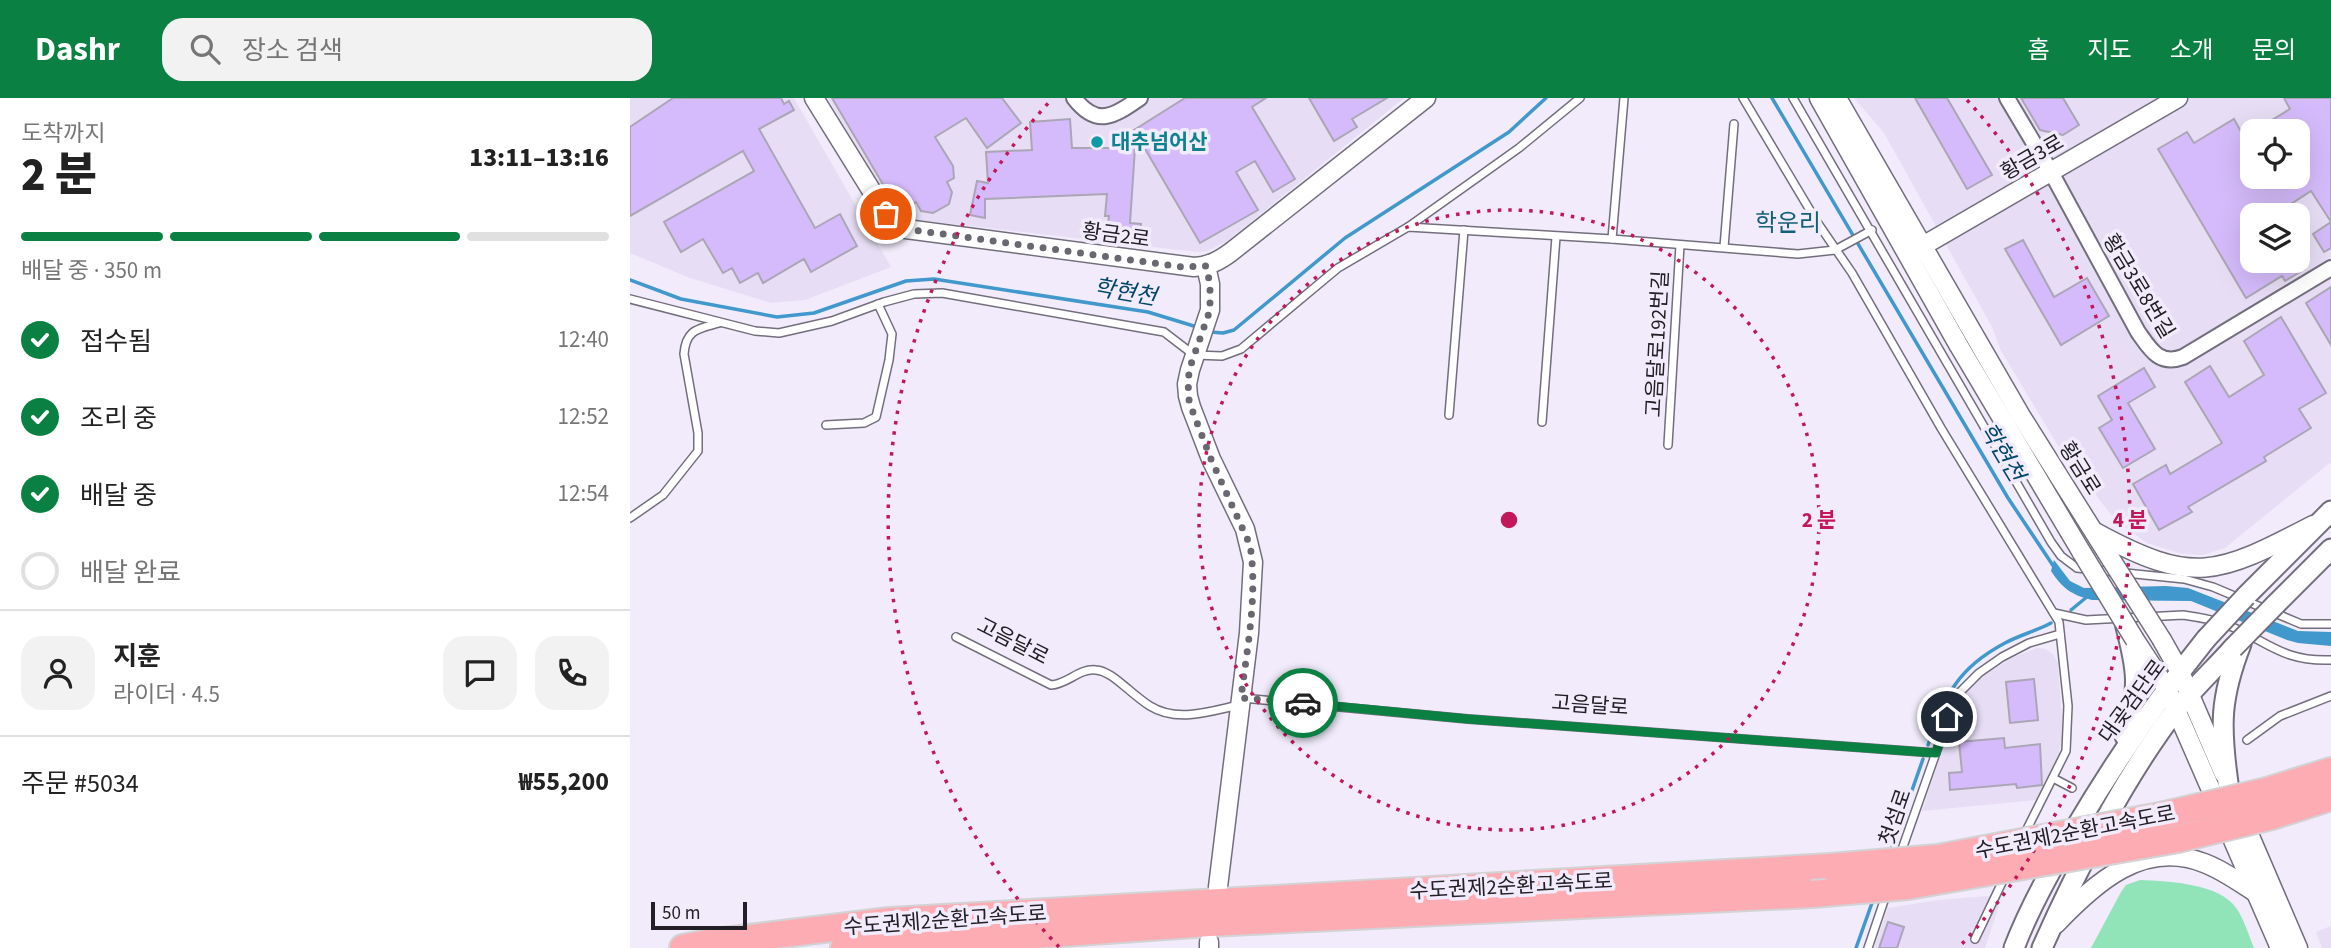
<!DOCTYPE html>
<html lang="ko">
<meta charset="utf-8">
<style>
:root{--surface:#fff;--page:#f2f2f2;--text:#222;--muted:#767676;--line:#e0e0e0;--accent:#0b8043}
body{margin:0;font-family:"Source Sans 3","Noto Sans KR",sans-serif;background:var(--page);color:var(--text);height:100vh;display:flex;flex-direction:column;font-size:26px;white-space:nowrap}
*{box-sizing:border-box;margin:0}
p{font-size:23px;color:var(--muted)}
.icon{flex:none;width:38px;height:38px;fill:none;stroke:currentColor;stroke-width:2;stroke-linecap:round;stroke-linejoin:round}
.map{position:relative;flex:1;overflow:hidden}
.panel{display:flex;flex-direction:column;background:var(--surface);width:630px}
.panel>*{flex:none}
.fabs{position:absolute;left:1610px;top:21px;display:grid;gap:14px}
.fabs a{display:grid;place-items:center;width:70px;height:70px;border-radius:14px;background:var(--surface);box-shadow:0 7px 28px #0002;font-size:35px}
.scale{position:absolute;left:21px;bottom:18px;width:96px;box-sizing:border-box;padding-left:7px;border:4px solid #222026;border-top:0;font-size:19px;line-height:24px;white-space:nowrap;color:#222026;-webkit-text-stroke:5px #f1ebfb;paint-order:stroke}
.pin{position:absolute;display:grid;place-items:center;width:60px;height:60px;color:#fff;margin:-30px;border:4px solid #fff;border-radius:50%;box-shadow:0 2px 7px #0007}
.courier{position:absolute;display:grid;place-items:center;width:70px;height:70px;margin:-35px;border:5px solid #0b8043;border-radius:50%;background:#fff;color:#222;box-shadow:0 2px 9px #0007}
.headline em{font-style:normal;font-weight:800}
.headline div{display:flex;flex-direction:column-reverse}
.headline{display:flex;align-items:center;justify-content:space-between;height:119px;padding:0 21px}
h1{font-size:46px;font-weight:800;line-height:52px}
.bar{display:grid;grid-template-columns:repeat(4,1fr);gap:10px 7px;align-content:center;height:84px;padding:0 21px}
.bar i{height:9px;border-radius:5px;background:var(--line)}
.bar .active{background:var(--accent)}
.bar p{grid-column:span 4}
.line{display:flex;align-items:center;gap:18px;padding:0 21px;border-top:2px solid var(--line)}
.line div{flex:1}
.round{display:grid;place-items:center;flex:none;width:74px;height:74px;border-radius:21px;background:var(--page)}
ol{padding:0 21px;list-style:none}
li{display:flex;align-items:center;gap:21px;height:77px}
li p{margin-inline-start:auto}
li .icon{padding:7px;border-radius:50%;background:var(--accent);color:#fff;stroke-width:4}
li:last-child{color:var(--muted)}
li i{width:38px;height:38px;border:4px solid var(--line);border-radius:50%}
header{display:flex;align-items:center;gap:42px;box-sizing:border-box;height:98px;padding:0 35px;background:var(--accent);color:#fff}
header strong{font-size:33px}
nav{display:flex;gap:38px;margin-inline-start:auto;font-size:24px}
.search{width:490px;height:63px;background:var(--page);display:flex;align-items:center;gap:18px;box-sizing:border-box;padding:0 24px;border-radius:21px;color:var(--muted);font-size:26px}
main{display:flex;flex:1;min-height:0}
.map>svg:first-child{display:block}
</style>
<header>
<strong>Dashr</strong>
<div class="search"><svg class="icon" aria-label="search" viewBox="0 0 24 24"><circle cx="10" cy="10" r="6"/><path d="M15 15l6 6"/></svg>장소 검색</div>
<nav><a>홈</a><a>지도</a><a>소개</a><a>문의</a></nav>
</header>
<main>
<section class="panel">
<div class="headline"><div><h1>2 분</h1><p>도착까지</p></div><em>13:11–13:16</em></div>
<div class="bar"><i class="active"></i><i class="active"></i><i class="active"></i><i></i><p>배달 중 · 350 m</p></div>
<ol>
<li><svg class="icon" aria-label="check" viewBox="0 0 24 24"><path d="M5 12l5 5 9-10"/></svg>접수됨<p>12:40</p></li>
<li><svg class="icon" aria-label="check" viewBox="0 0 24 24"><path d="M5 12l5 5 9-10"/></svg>조리 중<p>12:52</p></li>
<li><svg class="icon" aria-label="check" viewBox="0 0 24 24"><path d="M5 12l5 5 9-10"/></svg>배달 중<p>12:54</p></li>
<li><i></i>배달 완료</li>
</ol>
<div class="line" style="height:126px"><a class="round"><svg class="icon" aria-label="person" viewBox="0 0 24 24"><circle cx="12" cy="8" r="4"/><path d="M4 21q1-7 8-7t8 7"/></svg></a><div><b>지훈</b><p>라이더 · 4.5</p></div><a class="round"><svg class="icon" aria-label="chat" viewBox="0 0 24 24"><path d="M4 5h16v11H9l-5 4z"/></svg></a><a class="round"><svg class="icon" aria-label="phone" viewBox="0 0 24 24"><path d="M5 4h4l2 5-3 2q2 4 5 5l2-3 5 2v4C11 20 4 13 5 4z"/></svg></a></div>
<div class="line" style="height:91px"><div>주문 #5034</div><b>₩55,200</b></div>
</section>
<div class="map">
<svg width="1701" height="850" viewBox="0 0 1701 850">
<rect width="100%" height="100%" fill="#f1ebfb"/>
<g fill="#e7def5" fill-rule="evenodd">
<path d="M0,0H164L261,169L175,202L141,205L60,180L0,155Z"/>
<path d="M198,0H774L596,144L577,153L567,154L279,121L262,110Z"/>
<path d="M1224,0H1701V364L1595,450L1573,457L1552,456L1517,445L1503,435L1486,423L1468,400L1453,375L1427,346L1371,253L1362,229L1254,35ZM1622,33H1668V79H1622ZM1622,117H1668V163H1622Z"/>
<path d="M1407,550L1415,551L1423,556L1428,565L1433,639L1426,664L1406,702L1292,713L1327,607L1336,593L1346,583L1379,561Z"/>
<path d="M1358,798L1371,802L1355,850H1244L1258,810L1308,802Z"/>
<path d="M1701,828V850H1692L1686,834Z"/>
</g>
<path fill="#90e4b8" d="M1510,782C1536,783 1582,785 1602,805C1613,816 1618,836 1624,850H1461L1491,794L1496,787Z"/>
<path fill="#4198cc" d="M1424,462L1440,483L1454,490L1536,488L1558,490L1668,533L1701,534V548L1668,545L1657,542L1561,503L1462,502C1442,497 1433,491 1421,473Z"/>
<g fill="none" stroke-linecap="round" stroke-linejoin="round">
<g stroke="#4198cc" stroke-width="3.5">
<path d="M1142,0L1378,400L1424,469"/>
<path d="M0,182L51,201L147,219L184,215L276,183L304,181L518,214L567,229"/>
<path d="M580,234L593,235L604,232L715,140L879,34L916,0"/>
<path d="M1441,512L1458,498"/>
<path d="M1298,647C1316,597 1326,571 1375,545C1390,537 1406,533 1421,525"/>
<path d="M1261,752L1293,661"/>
<path d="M1226,850L1243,802"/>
</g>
</g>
<g fill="#d5bbfb" stroke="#aba6b5" stroke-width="2">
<path d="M43,0H151L154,6L159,3L164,12L129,31L185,130L210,116L227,148L181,174L174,161L133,185L128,175L110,185L102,170L93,175L73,141L51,154L34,124L124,73L113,53L0,118V29Z"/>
<path d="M202,0H372L391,25L357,50L336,20L305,39L323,68L324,80L317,84L322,94L319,106L303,115L291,113L286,104L273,111L264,105Z"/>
<path d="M555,0H636L622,9L665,81L643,94L625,63L606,74L628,112L570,145L504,32Z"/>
<path d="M679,0H757L722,21L727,29L704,43Z"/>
<path d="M1285,0H1317L1362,77L1337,91Z"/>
<path d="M1391,0H1433L1449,27L1433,37L1410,32Z"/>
<path d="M1654,0H1701V124L1681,93L1644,117H1622V163H1670L1675,171L1655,183L1652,178L1616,200L1528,51L1557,34L1564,45L1604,21L1614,39L1622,34V79H1668V33H1624L1660,11Z"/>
<path d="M440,21L442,50H505L500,125L511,126L509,144L476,139L479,118H475L477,96L355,101V120L340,117L347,83L358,85L356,54L402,52L400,24Z"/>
<path d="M1701,124V150L1694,154L1683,136Z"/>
<path d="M1393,142L1424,199L1457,180L1479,218L1431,247L1375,151Z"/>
<path d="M1701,189V247L1676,205Z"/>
<path d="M1651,219L1696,295L1669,311L1681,330L1634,359L1636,363L1558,409L1562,414L1529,432L1503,386L1536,367L1540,376L1592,345L1555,284L1580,268L1599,299L1634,277L1614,243Z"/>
<path d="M1514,270L1525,289L1498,305L1525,351L1493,370L1469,330L1482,322L1468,298Z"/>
<path d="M1404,581L1408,622L1380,625L1376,584Z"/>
<path d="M1374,640L1375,650L1410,646L1412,687L1387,690L1386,686L1320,692L1319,675L1332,674L1329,644Z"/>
<path d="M1258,824L1274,829L1267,850H1249Z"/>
</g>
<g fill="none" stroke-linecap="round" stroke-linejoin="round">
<defs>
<g id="service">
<path d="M1113,0L1187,124L1222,175L1311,330L1429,524L1438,608L1436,653L1394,737"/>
<path d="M1163,0L1421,444L1431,458L1447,470L1554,481L1583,489L1671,526H1701"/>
<path d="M778,129L889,50L950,0"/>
<path d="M982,141L994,0"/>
<path d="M1094,149L1104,26"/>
<path d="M0,201L125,233L149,235L202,223L254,204L284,196L312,195L534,234L564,257L592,258L611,251L708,170L778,129L982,141L1168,156L1205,152L1242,132"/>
<path d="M819,317L834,132"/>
<path d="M912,324L926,139"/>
<path d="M196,327L234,325L246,319L259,262L262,236L248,206"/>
<path d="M1038,347L1050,147"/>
<path d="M0,420L33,397L68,353V335L54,256C56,231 68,231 89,225"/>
<path d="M1424,515L1456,522L1553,517C1567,519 1581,521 1595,526C1637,542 1651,564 1701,562"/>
<path d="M326,539L421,587C438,586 449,570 466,572C478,573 489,584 498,591C505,597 512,603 520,608C547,625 581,613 609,607"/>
<path d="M612,600L838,621L1306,655"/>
<path d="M1617,642L1650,618L1701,598"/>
<path d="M1423,680L1442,690"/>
<path d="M1270,757L1326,598L1349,575L1372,559L1399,545L1430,536"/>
<path d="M1345,841L1376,776"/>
<path d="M1238,850L1257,794"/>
</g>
<g id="minor">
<path d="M444,0C467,30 484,18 510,0"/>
<path d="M1377,0L1421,74L1508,234C1520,251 1529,268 1553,259L1701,170"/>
</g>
<g id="tertiary">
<path d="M184,0L256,116L264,125L276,131L564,169C579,168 589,163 601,154L796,0"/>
<path d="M1189,0L1329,248L1452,455"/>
<path d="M1207,0L1391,318L1482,463"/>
<path d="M1284,153L1548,0"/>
<path d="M576,168L580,186V212L560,272L557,286L558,298L561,309L581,361L615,431L623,464L619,535L588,789"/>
<path d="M1465,434C1564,488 1587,477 1683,427"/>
<path d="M1505,542L1537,591L1650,850"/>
<path d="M1532,542L1550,574L1594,676"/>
<path d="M1610,715L1668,850"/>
<path d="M1426,826C1465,785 1513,741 1574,765C1593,772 1609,784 1626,795"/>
<path d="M579,850V844"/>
</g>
<g id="secondary">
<path d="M1616,498L1701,413"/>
<path d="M1645,507L1701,451"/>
<path d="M1495,525C1508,574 1510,589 1495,638"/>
<path d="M1598,685C1590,628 1590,600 1611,546"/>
<path d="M1384,850C1400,808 1422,769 1445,731C1485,663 1527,602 1576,541"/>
<path d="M1412,850C1446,773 1494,680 1545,613C1563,591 1584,571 1603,550"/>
</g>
<g id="motorway">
<path d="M1637,693L1701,673"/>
<path d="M1642,718L1701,699"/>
<path d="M53,850L78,845L260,823L1201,769"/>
<path d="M214,850L579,825L1182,796"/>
</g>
</defs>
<use href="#service" stroke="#736e7c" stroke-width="10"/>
<use href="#minor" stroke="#736e7c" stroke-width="18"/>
<use href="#tertiary" stroke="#736e7c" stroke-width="21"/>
<use href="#secondary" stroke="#736e7c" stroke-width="23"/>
<use href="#motorway" stroke="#d3d2d4" stroke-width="30"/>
<use href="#service" stroke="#fff" stroke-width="7"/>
<use href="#minor" stroke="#fff" stroke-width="14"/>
<use href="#tertiary" stroke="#fff" stroke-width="18"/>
<use href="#secondary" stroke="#fff" stroke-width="19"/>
<use href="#motorway" stroke="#fdacb4" stroke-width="26"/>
<defs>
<g id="tertiary-bridge">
<path d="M1452,455L1505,542"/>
<path d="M1482,463L1532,542"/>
</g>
<g id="secondary-bridge">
<path d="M1576,541L1616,498"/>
<path d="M1603,550L1645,507"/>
</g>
<g id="motorway-bridge">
<path d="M1201,769L1308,760L1530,718L1637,693"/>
<path d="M1182,796L1278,788L1548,741L1642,718"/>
</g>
</defs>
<use href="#tertiary-bridge" stroke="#736e7c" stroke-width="21" stroke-linecap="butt"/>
<use href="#secondary-bridge" stroke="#736e7c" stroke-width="23" stroke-linecap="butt"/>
<use href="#motorway-bridge" stroke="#d3d2d4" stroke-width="30" stroke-linecap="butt"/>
<use href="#tertiary-bridge" stroke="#fff" stroke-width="18"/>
<use href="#secondary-bridge" stroke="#fff" stroke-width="19"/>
<use href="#motorway-bridge" stroke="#fdacb4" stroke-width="26"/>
</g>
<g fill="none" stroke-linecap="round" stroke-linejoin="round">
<path stroke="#6a6771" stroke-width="7" stroke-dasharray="0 12.6" d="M256,116L264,125L276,131L552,169L576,168L580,186V212L559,272L558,298L561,309L581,361L620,447C628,497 617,550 611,600L673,605"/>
<path stroke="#0b8043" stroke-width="9" d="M673,605L838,621L1306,655L1317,619"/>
</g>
<g fill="none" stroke="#c2185b" stroke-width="3.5" stroke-dasharray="3.5 7">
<circle cx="879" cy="422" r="310"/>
<path d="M429 849A621 621 0 0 1 421 2M1337 2A621 621 0 0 1 1329 849"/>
</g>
<circle fill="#0f9aa8" stroke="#f1ebfb" stroke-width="2.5" cx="467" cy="44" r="7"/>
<g text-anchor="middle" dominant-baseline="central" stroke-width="7" stroke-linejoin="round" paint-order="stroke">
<g font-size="21" font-weight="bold" fill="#0d838f" stroke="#f1ebfb" text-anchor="start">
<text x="481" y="44">대추넘어산</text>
</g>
<g font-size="21" fill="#222026" stroke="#f1ebfb">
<text transform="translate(1402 59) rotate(-30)">황금3로</text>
<text transform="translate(486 137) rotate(8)">황금2로</text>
<text transform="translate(1509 188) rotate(59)">황금3로8번길</text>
<text transform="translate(1027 246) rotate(-87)">고음달로192번길</text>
<text transform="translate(1450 370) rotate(58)">황금로</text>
<text transform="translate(383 543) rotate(27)">고음달로</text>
<text transform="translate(1502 603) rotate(-54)">대곶검단로</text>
<text transform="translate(960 607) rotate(4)">고음달로</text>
<text transform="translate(1265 719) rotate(-71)">첫섬로</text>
<text transform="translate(1445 734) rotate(-11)">수도권제2순환고속도로</text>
<text transform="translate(881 788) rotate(-3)">수도권제2순환고속도로</text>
<text transform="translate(315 822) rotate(-4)">수도권제2순환고속도로</text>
</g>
<g font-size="23" font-style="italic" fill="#00476a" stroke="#f1ebfb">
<text transform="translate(495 194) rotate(10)">학현천</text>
<text transform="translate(1372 354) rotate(59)">학현천</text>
</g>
<g font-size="24" fill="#146079" stroke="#f1ebfb">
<text x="1158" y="125">학운리</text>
</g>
</g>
<circle cx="879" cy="422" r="10" fill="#c2185b" stroke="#f1ebfb" stroke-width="3.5"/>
<g font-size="21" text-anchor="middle" font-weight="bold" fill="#c2185b" stroke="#f1ebfb" stroke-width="7" stroke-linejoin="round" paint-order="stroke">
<text x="1189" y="429">2 분</text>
<text x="1500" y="429">4 분</text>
</g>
</svg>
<div class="fabs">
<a><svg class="icon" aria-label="locate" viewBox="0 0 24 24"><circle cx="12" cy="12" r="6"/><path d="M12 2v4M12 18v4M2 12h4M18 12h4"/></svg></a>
<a><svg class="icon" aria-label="layers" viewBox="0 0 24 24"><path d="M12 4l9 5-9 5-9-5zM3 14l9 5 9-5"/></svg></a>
</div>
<div class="scale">50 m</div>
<div class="pin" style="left:256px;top:116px;background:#ea580c"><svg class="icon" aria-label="bag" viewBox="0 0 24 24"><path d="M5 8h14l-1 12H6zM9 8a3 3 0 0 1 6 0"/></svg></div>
<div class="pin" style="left:1317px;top:619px;background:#1f2937"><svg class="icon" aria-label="home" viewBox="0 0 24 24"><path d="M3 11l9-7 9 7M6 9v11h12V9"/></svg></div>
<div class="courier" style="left:673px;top:605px"><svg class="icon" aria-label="car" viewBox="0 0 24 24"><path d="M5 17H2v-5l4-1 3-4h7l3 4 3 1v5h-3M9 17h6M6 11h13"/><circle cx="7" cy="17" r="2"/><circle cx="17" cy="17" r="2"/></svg></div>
</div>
</main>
